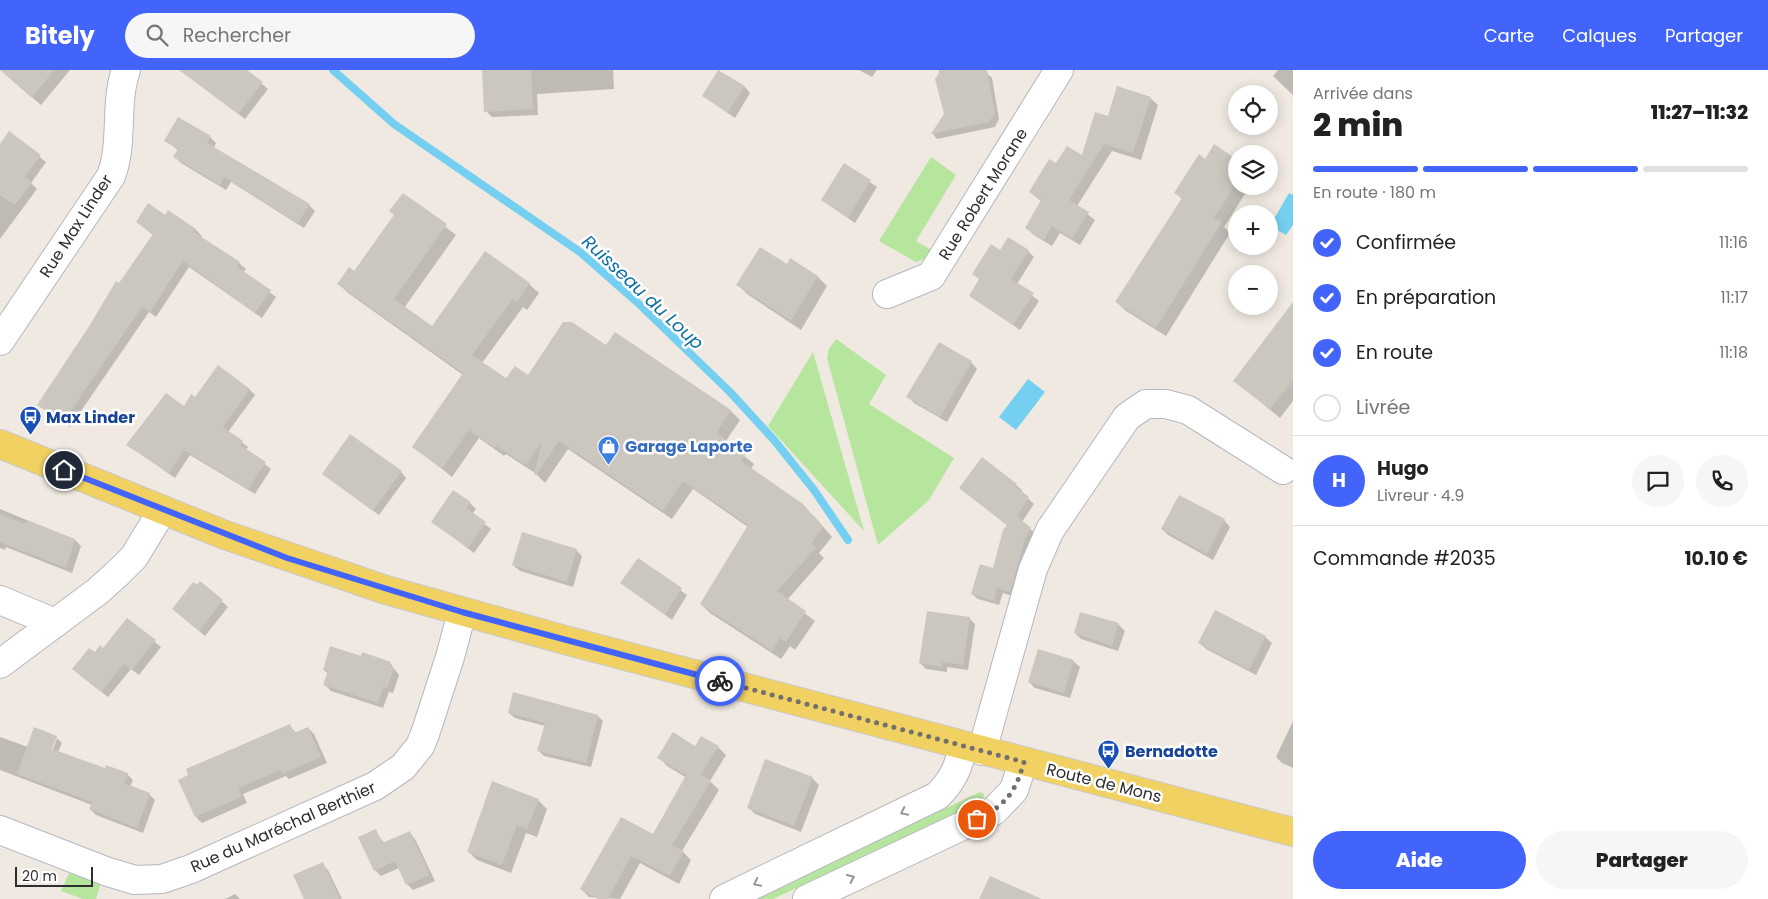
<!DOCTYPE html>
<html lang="fr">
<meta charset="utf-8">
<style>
:root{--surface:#fff;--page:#f6f6f6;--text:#222;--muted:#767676;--line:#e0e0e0;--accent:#4264fb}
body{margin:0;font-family:Poppins,sans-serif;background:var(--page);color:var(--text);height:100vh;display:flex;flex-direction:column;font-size:19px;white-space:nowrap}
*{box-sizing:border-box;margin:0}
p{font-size:16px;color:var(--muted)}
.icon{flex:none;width:28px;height:28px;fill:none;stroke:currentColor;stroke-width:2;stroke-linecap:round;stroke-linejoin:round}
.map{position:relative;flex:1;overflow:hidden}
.side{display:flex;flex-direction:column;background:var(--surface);width:475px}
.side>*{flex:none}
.tools{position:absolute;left:1228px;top:15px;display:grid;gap:10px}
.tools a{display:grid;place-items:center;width:50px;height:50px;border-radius:50%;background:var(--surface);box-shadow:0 2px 12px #0003;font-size:25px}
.scale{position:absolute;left:15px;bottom:12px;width:78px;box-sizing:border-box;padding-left:5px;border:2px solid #2e2e2e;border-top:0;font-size:14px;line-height:18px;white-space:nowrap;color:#2e2e2e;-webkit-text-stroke:4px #fff;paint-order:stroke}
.pin{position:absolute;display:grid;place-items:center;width:42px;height:42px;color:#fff;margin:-21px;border:2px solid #fff;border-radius:50%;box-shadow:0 1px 5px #0007}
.courier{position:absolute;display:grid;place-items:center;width:50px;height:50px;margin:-25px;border:4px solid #4264fb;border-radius:50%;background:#fff;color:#222;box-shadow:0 1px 6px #0007}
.summary em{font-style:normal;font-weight:800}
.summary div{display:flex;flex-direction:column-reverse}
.summary{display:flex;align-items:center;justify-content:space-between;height:85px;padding:0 20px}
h1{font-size:32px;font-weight:800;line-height:38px}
.bar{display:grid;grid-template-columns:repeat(4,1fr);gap:8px 5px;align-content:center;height:60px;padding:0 20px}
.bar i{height:6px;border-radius:4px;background:var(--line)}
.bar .current{background:var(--accent)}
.bar p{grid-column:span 4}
.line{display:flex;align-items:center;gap:12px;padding:0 20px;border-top:1px solid var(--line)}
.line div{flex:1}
.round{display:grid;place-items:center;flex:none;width:52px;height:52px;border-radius:26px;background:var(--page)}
ol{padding:0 20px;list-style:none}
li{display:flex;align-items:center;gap:15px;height:55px}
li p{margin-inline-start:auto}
li .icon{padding:5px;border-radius:50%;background:var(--accent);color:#fff;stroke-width:4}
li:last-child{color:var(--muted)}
li i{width:28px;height:28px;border:2px solid var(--line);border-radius:50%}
.action{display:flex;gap:10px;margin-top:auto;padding:10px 20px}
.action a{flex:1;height:58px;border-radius:30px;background:var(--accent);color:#fff;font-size:20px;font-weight:800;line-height:58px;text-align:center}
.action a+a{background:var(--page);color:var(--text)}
header{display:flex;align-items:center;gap:30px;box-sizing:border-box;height:70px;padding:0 25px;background:var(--accent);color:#fff}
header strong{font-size:24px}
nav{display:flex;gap:28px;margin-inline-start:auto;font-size:18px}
.search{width:350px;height:45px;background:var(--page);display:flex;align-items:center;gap:12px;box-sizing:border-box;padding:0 18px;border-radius:28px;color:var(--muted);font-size:19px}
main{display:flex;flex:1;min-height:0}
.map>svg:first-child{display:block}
</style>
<header>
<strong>Bitely</strong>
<div class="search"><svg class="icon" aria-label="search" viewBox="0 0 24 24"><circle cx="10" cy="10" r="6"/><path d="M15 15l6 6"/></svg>Rechercher</div>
<nav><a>Carte</a><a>Calques</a><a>Partager</a></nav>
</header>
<main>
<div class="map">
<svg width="1293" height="829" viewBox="0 0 1293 829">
<rect width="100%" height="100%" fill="#efe9e1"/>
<g fill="#b6e59e">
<path d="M931,87L956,105L916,171L933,181L927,188L916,192L879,171Z"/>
<path d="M836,269L886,305L869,334L954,388L929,430L878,475L827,288L829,279Z"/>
<path d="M813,282L864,461L768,356Z"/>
<path d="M980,722L984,724L983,730L773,829H753Z"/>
<path d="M69,803L101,813L96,829H83L61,821Z"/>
</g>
<g fill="#75cff0">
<path d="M1289,123L1293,125V155L1286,165L1270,156Z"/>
<path d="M1028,309L1045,322L1016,360L999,347Z"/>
</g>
<g fill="#0003" fill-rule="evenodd">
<path d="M19,0H70L41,35L11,9Z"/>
<path d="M199,0H245L268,19L245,49L193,9Z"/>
<path d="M484,0H613L614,19L537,24L538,45L492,47L486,41Z"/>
<path d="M859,0H877L872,7Z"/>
<path d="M939,0H983L992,8L999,49L995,57L937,69L933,64L945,45Z"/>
<path d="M1278,0H1293V25L1273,6Z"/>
<path d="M744,16L750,23L735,48L703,26Z"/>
<path d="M1150,28L1158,35L1141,90L1112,81L1077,136L1095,150L1080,175L1060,163L1052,176L1034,165L1026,158L1042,132L1030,122L1057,95L1082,87L1109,47Z"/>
<path d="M9,63L46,92L31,113L37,119L0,169V76Z"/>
<path d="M210,67L216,73L214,78L309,135L315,141L304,158L231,112L226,120L181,93L175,87L179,81L166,70Z"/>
<path d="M1215,76L1236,90V116H1250L1224,157L1230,163L1166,266L1126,241L1117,232L1183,130L1176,123L1205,91Z"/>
<path d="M844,94L877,117L855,153L822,130Z"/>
<path d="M403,124L456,165L404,238L432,258L485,183L529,214L539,223L527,240L523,237L482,293L507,310L529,307L606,277L615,263L731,341L740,350L726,371L754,394L751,399L813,445L832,467L819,483L824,488L787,530L815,551L795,580L790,576L781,589L710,543L701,534L748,457L693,419L672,449L568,379L545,413L535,403L506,384L504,386L479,368L452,407L414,377L463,305L348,223L339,214L354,202L395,146Z"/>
<path d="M168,142L196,160L202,166L201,168L239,193L246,199L243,203L276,227L262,248L189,197L156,247L149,242L70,357L39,335L153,165L137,152L165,146Z"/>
<path d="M1000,181H1028L1034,187L1017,214L1039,231L1020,260L971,226L980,210L974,204Z"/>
<path d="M791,190L818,207L827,216L801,260L747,224L738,215L787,196Z"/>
<path d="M1293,234V331L1280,348L1235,311Z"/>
<path d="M971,292L977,299L947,352L914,333L908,327Z"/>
<path d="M250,320L255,325L228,362L248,377L246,380L271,399L255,424L190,385L175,408L128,375L196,328Z"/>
<path d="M982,389L1016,415L1022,420L1021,422L1034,434L1022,452L1036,464L1015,527L1003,523L999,535L978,529L972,524L994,499L1008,456L960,418Z"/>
<path d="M401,402L406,408L379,445L323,404Z"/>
<path d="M470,433L476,439L472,444L491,459L474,483L433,452Z"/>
<path d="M0,439L75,470L81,476L72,503L6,477L5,480L0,478Z"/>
<path d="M1224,450L1230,457L1213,490L1168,465L1162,459Z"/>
<path d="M576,480L582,486L573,517L520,501L513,495Z"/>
<path d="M638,490L687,525L672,550L622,513Z"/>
<path d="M200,513L228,537L205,566L180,545Z"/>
<path d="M969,548L975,554L968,600L947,597V602L926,599L920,593Z"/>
<path d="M128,550L161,577L139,605L131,599L108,627L80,605L96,583L104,579Z"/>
<path d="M1118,554L1125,561L1118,581L1081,569L1075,563Z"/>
<path d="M1265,567L1272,573L1256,605L1206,579L1200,573Z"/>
<path d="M1073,591L1080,597L1070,628L1035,618L1029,612Z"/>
<path d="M390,593L399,605L393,623L389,622L383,638L331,621L325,615L328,604L324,600Z"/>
<path d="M509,643L598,646L603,651L591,697L544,686L538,680L545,656L515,648Z"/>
<path d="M1293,651V698L1282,693L1276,687Z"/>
<path d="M290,656L296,663L308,658L314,664L327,693L289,709L286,706L243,724L247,733L202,753L196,747Z"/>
<path d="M0,667L28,677L56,667L62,673L58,682L105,700L127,704L133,710L130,717L149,724L155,730L143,763L96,745L90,739L92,735L0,700ZM54,668H57L51,685L49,684Z"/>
<path d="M696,677H718L726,685L710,711L719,720L682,781L691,790L679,814L640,793L620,829L589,827L581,819L654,766L687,708L667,696L659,687Z"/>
<path d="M812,708L819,715L801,762L755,744L748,737Z"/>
<path d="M493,712L538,730L547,739L537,767L526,763L511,803L477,790L468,781Z"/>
<path d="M375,761L384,773L410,763L415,769L435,811L413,820L407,814L399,798L381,806L375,800Z"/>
<path d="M322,794L328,800L342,829H305Z"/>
<path d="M235,824L240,829H225Z"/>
</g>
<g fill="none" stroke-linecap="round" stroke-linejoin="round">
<path stroke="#75cff0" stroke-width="8" d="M333,0L394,54L580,182L637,232L730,322L774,370L814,420L848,470"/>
</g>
<g fill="#cbc7bf">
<path d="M0,0H54L32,28Z"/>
<path d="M179,0H247L263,12L238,44Z"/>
<path d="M482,0H531L533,39L484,42Z"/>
<path d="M718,0L745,16L728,42L702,26Z"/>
<path d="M941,0H987L995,43L989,52L931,64L944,44L935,9Z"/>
<path d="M1117,16L1151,27L1133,83L1104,74L1069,130L1089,142L1072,169L1052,156L1044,170L1025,158L1041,130L1029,122L1049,89L1056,93L1067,76L1082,85L1095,42L1108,46Z"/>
<path d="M178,47L211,66L207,73L310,134L298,153L224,107L220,115L173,87L178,79L164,71Z"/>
<path d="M9,61L41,85L25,107L32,112L15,135L0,125V74Z"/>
<path d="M1214,74L1236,89V114L1214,148L1222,152L1156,258L1115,232L1182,128L1174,123L1199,84L1205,89Z"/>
<path d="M844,93L871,110L848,148L821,130Z"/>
<path d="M403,123L447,154L394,229L432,256L485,181L530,213L517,232L513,229L472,285L506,308L515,296L528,305L563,252H572L606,275L615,262L731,340L716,363L746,384L741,391L803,434L823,457L811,473L816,478L777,521L806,541L786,572L780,568L772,581L700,534L748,455L683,411L663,441L559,371L536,405L534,404L542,371L526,395L496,376L495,378L469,360L442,399L412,377L463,303L337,214L349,197L354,201L371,177L394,145L389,141Z"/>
<path d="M148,133L165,145L168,140L196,159L194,162L240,192L237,197L271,220L255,243L183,191L150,242L142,237L63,352L37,335L88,258L116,211L119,213L153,164L136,152Z"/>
<path d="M1008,167L1029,180L1011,209L1034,223L1013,255L969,226L979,209L972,204L991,174L1000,180Z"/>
<path d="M760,177L787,194L790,188L818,206L791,251L736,215Z"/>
<path d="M1293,232V311L1270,339L1233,311Z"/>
<path d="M939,272L972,291L940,347L906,327Z"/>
<path d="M218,295L250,319L223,357L243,371L240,375L266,392L248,419L184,380L169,403L126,375L166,323L184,336L191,324L195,327Z"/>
<path d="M350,364L402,401L373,441L322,404Z"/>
<path d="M982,387L1017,414L1015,416L1029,427L1017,446L1031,458L1025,469L1010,522L997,518L994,531L971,524L980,494L993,498L1003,460L1007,455L959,418Z"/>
<path d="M453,420L471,432L466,438L486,452L468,478L431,452Z"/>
<path d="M1179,425L1225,449L1207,484L1161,459Z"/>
<path d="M0,444L25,454L27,450L75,469L66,498L0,472Z"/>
<path d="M522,462L577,479L567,512L512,495Z"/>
<path d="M638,488L682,518L665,545L620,513Z"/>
<path d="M200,511L223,530L199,561L172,539L193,512L197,515Z"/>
<path d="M1215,540L1266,566L1249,600L1198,573Z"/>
<path d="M927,541L970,547L963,595L942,592L941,597L919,593Z"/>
<path d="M1080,542L1119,553L1112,576L1074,563Z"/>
<path d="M127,548L156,570L132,600L124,594L101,622L72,599L89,578L95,582L100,575L103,578Z"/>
<path d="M330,576L361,586L362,582L391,592L389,596L394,598L387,618L383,617L378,633L323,615L328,601L323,600Z"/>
<path d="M1038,579L1074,590L1064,623L1028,612Z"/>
<path d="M513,622L598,645L586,693L537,681L545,653L508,643Z"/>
<path d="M290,654L294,663L308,657L321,687L282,704L281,700L238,718L242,727L195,747L178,710L188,705L186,699Z"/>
<path d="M34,657L57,666L52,679L105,698L106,695L128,703L124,713L150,723L137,758L89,739L92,732L17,704Z"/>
<path d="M673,662L695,676L701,666L719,676L701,704L711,711L672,775L684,781L670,806L631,786L608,829H598L580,819L621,747L653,764L686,705L657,688Z"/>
<path d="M765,689L813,707L794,756L747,738Z"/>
<path d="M492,711L539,729L527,759L517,755L502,795L467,782Z"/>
<path d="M376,759L382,773L410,761L430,805L406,815L395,791L374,801L358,767Z"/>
<path d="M323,792L340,829H304L293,805Z"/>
<path d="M990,806L1042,829H979Z"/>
</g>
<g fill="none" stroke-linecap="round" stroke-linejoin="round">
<defs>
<g id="minor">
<path d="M887,224L931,206L1059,0"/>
<path d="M0,271L111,106C124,72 114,34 126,0"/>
<path d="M0,530L55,553"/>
<path d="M0,594L98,521L118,503L134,487L162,441"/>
<path d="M982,681L1033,499L1050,460L1127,347L1146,334H1166L1188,340L1283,400"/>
<path d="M0,760L108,802L135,810L162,809L191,799L375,716L403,697L420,676L425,664L450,587L462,542"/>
<path d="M724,829L937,726C952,712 959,697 963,676"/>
<path d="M807,829L994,741L1014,720L1023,692"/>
</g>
<path id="major" d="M0,374L225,465L386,520L565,570L1293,762"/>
</defs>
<use href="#minor" stroke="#b4b7c1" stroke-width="30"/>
<use href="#major" stroke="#c9c9c9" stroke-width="30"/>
<use href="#minor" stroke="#fff" stroke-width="28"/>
<use href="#major" stroke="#f2d163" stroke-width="28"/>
</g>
<defs><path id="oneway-chevron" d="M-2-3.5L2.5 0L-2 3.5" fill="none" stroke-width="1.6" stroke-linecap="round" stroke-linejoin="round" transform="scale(1.25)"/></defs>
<g stroke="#969696">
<use href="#oneway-chevron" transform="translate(904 742) rotate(154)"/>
<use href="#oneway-chevron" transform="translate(851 808) rotate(-25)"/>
<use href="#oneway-chevron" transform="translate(757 813) rotate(154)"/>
</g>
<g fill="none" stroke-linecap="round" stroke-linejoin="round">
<path stroke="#726f6d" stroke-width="5" stroke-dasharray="0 9" d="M720,611L1024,692C1015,723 1006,735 977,749"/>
<path stroke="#4264fb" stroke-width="6" d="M64,400L287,488L462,542L720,611"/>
</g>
<defs>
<symbol id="bus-pin" viewBox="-11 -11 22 30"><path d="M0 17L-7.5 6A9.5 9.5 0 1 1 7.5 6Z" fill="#1a4fb4" stroke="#fff"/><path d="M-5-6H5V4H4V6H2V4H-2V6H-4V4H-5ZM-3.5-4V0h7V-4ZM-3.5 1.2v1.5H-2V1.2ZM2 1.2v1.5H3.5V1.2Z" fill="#fff"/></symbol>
<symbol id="shop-pin" viewBox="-11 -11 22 30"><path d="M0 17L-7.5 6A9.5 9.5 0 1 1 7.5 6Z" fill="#3f7fe0" stroke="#fff"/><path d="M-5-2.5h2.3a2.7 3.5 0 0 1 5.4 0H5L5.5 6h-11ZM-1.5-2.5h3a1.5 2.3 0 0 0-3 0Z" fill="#fff"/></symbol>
</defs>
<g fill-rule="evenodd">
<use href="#bus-pin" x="18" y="334" width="25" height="34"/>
<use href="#shop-pin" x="596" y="364" width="25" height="34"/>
<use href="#bus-pin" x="1096" y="668" width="25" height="34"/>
</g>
<g text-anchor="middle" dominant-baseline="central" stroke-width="5" stroke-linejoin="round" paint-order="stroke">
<g font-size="16" fill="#2e2e2e" stroke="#fff">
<text transform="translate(983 124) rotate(-58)">Rue Robert Morane</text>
<text transform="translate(76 156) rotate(-57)">Rue Max Linder</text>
<text transform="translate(1104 713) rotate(14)">Route de Mons</text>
<text transform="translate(283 757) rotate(-24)">Rue du Maréchal Berthier</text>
</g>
<g font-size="16" font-weight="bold" fill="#164399" stroke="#fff" text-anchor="start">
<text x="46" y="347">Max Linder</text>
<text x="1125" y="681">Bernadotte</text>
</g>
<g font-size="16" font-weight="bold" fill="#366cbe" stroke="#fff" text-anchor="start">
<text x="625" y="376">Garage Laporte</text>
</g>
<g font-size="18" font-style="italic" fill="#0d6fa3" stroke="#fff">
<text transform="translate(643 222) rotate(43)">Ruisseau du Loup</text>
</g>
</g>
</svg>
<div class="tools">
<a><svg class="icon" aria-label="locate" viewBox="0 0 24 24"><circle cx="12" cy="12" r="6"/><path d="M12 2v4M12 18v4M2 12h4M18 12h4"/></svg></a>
<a><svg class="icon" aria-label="layers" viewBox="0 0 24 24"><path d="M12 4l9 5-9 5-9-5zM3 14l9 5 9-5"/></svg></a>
<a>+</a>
<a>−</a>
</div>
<div class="scale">20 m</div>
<div class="pin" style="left:977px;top:749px;background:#ea580c"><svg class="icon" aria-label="bag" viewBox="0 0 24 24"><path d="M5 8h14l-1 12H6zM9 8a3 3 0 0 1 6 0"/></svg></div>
<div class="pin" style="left:64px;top:400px;background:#1f2937"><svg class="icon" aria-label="home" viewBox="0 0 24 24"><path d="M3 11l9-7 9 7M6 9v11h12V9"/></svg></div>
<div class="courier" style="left:720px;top:611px"><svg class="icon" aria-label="bike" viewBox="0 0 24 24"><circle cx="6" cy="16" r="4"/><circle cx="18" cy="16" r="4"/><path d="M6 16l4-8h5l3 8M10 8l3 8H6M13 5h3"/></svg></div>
</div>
<section class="side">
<div class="summary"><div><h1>2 min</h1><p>Arrivée dans</p></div><em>11:27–11:32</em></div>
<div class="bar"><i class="current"></i><i class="current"></i><i class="current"></i><i></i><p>En route · 180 m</p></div>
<ol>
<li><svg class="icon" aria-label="check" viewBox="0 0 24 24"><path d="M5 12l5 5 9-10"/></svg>Confirmée<p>11:16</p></li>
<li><svg class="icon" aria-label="check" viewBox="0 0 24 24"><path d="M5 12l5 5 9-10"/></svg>En préparation<p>11:17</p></li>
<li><svg class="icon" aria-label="check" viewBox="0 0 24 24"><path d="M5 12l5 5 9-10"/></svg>En route<p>11:18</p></li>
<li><i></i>Livrée</li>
</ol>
<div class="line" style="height:90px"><b class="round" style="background:var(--accent);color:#fff">H</b><div><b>Hugo</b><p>Livreur · 4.9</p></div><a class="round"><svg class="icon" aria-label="chat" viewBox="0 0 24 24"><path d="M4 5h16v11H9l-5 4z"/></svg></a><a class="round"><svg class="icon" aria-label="phone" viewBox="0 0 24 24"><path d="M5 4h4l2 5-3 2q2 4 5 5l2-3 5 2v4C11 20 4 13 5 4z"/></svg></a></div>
<div class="line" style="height:65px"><div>Commande #2035</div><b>10.10 €</b></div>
<div class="action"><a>Aide</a><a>Partager</a></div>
</section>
</main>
